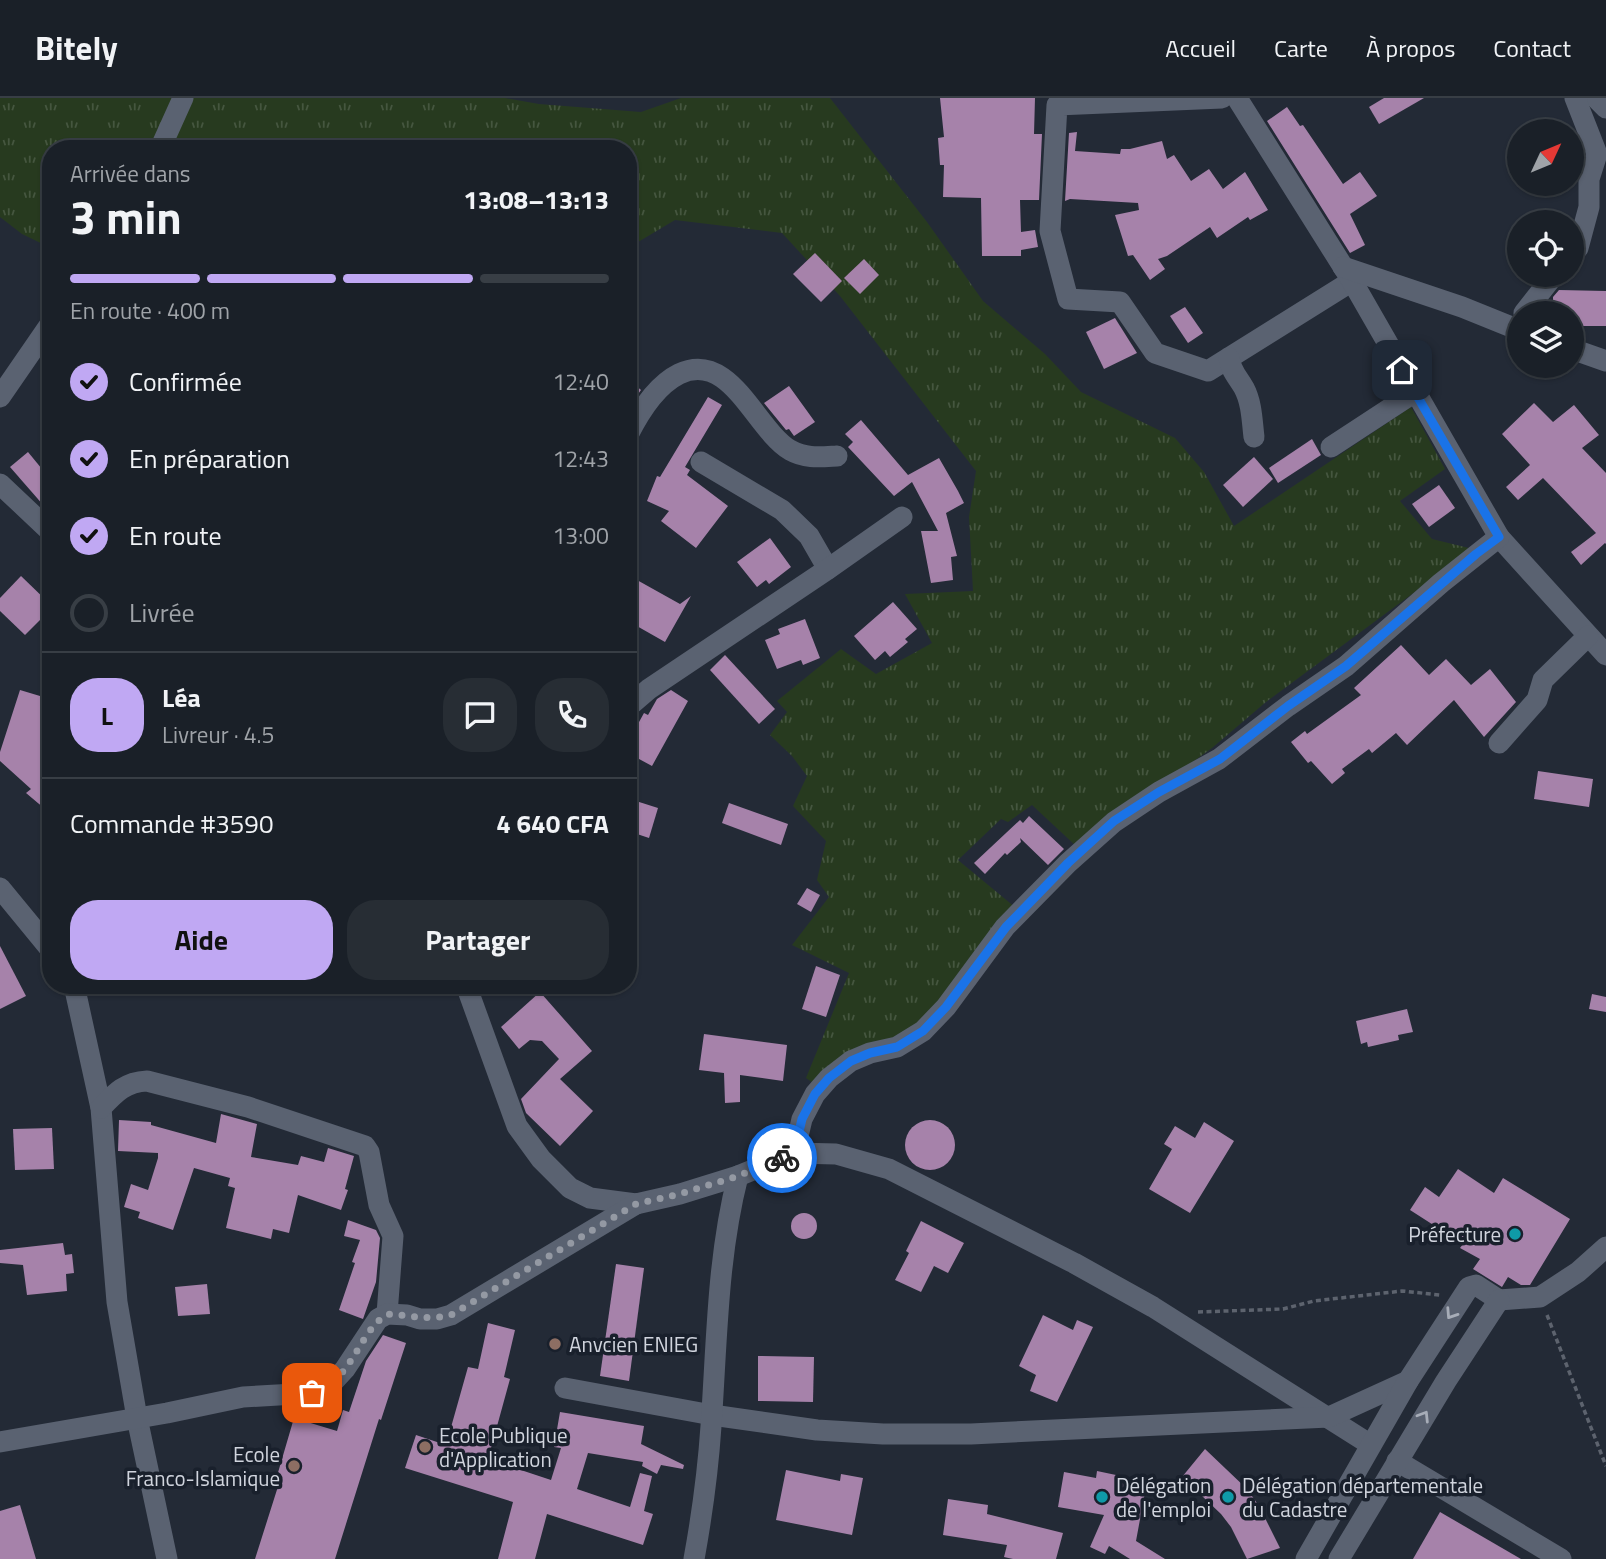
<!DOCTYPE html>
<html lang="fr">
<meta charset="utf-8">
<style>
:root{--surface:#1a2028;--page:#272d34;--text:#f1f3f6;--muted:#9fa3a8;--line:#383e45;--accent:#c0a8f3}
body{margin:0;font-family:"Titillium Web",sans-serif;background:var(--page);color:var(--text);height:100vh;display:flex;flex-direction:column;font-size:26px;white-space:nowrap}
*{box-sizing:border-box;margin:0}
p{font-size:23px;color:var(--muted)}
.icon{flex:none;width:38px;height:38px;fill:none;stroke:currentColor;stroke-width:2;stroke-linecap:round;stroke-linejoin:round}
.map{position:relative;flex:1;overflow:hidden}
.side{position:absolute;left:42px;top:42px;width:595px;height:854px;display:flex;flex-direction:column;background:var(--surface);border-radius:28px;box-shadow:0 2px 5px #0004,0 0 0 2px var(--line)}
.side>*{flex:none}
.needle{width:46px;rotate:46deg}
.controls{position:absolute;left:1507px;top:21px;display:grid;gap:14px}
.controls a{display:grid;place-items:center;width:77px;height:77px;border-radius:50%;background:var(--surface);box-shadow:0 2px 5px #0004,0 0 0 2px var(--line);font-size:35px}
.pin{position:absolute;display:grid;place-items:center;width:60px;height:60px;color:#fff;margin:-30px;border-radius:14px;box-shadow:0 4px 10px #0006}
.courier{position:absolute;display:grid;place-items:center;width:70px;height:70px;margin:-35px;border:5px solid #1a73e8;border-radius:50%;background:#fff;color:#222;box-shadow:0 2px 9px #0007}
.overview em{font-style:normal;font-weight:700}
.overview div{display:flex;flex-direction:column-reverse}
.overview{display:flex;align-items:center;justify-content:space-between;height:119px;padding:0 28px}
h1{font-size:46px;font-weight:700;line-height:52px}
.bar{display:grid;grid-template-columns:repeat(4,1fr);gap:10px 7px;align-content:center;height:84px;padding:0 28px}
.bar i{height:9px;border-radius:5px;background:var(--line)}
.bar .selected{background:var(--accent)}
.bar p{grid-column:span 4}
.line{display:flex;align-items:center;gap:18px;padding:0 28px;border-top:2px solid var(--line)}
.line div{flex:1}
.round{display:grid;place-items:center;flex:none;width:74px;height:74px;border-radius:28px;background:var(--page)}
ol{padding:0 28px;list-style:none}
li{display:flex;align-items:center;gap:21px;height:77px}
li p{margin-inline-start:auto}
li .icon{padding:7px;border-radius:50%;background:var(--accent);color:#111;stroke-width:4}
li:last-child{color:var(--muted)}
li i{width:38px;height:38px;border:4px solid var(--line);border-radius:50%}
.button{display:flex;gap:14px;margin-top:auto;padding:14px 28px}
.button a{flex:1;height:80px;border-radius:28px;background:var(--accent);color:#111;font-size:28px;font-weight:700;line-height:80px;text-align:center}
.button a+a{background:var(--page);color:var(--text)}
header{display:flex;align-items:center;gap:42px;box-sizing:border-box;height:98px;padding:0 35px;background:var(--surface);border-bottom:2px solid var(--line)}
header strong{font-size:33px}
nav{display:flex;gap:38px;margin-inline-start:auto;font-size:24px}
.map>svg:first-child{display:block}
</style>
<header>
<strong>Bitely</strong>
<nav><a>Accueil</a><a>Carte</a><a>À propos</a><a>Contact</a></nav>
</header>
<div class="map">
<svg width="1606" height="1461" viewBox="0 0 1606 1461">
<defs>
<pattern id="grass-tufts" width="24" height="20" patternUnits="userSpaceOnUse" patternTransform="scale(1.75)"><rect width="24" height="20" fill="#273a1f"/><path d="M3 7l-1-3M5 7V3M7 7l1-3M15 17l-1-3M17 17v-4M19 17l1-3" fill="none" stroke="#45563f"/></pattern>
</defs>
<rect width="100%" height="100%" fill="#232a36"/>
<path fill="url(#grass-tufts)" d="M0,0H505L539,6L641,14L681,0H830L927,124L983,203L1045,256L1081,294L1175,340L1204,374L1234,428L1411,309L1445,371L1400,403L1432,441L1473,451L1266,604L1212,650L1076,748L1032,707L1008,724L1001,721L958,762L1016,810L928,920L816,987L806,980L849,875L792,847L829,799L817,782L826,743L793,708L807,678L792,658L770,637L787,614L777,603L841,551L876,576L932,545L905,496L973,493L969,419L976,373L840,198L782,135L675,122L628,150V51H175L167,47L164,51H51V150L22,136L0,119Z"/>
<g fill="#a682aa">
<path d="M940,0H1035L1034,36H1042L1039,102H1020L1021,134L1035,132L1038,149L1021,152V158H982L981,100L943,99L944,67H940L938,40L944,39Z"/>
<path d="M1384,0H1424L1379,26L1369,9Z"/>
<path d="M1287,9L1300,28L1303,27L1343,86L1360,74L1377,98L1350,116L1365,147L1350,155L1267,23Z"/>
<path d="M1077,34L1075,53L1120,56L1121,51H1130L1162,43L1167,61L1174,57L1191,83L1209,71L1223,91L1245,74L1268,112L1250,122L1248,119L1217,140L1210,129L1167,158L1158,161L1165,171L1150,182L1133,157L1128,158L1115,117L1139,112L1138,105L1070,101L1065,103L1069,35Z"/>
<path d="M815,155L842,183L821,204L793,176Z"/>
<path d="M864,161L879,177L860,196L844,180Z"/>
<path d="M1559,192L1606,193V228H1572V215H1553V199Z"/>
<path d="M1185,209L1203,235L1188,245L1170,218Z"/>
<path d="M1115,220L1137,255L1104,271L1086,234Z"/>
<path d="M628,281L641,292L628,310Z"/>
<path d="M789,288L815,324L794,338L789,331L786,332L764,305Z"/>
<path d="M708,299L722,307L685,369L690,372L687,377L728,408L696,450L661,423L669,413L647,403L657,378L660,379Z"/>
<path d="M1534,305L1553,324L1574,307L1599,337L1582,350L1606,375V446L1605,445L1581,467L1571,454L1596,435L1543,380L1518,402L1506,389L1530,367L1502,336Z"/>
<path d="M861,322L908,377L939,360L958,393L964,405L946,415L957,458L951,459L953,482L931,485L921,433H938L912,384L894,398L848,349L853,344L845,336Z"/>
<path d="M1312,341L1321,357L1278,385L1269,370Z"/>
<path d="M28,354L51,382V416L10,369Z"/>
<path d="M1254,359L1273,381L1243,409L1223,387Z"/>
<path d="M1439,387L1455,410L1429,429L1412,406Z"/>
<path d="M770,440L791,469L769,486L766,482L757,489L737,464Z"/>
<path d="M628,477L680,506L691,498L665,544L628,523Z"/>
<path d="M21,478L51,507V511L25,537L0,513V500Z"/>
<path d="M893,504L917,531L905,541L908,544L890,559L885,553L875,562L854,538Z"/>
<path d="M805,521L820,560L803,567L801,562L777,571L765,542L780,536L778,531Z"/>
<path d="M1401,547L1429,577L1446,561L1471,587L1490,571L1516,604L1484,639L1454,602L1407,647L1396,635L1372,655L1369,651L1342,671L1345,675L1332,686L1311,663L1308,665L1291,644L1305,633L1307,636L1361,597L1354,590Z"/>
<path d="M725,557L775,611L759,626L710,572Z"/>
<path d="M20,592L40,598L51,608V716L26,695L31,691L0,663V654Z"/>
<path d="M671,592L688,603L652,668L628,655V644L644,615L648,617L657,601Z"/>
<path d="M1538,673L1593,681L1589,709L1534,701Z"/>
<path d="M636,703L658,710L649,740L628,733Z"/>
<path d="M729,705L788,726L781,747L722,725Z"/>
<path d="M1029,718L1064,751L1048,767L1020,740L1021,744L1007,757L1005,755L985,776L974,765L1020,722L1023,725Z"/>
<path d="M807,790L820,797L811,814L797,806Z"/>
<path d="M0,848L26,898L0,911Z"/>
<path d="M816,868L840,877L826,919L802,911Z"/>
<path d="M540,894L592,953L560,981L593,1013L560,1048L526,1015L521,1001L559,961L542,943L530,942L519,951L501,929Z"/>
<path d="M1592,896L1606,899V914L1589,911Z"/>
<path d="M1407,911L1413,934L1398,937L1399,942L1368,949L1367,944L1361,946L1356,923Z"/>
<path d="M704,936L787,947L783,983L740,977V1004L725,1005L724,975L699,972Z"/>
<path d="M221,1016L257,1026L251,1059L298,1067L301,1058L324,1064L328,1050L354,1058L345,1091L348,1092L341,1112L298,1097L289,1135L273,1131L271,1141L226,1130L235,1090L228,1088L230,1080L194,1070L173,1132L138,1120L140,1114L124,1109L131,1086L148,1092L158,1060V1055L118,1053L119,1022L151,1024V1027L216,1045Z"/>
<circle cx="930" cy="1047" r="25"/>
<path d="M1204,1024L1234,1043L1190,1115L1149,1091L1172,1051L1164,1046L1175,1028L1195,1040Z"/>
<path d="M52,1030L54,1071L15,1072L13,1031Z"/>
<path d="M1458,1071L1494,1095L1503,1080L1570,1121L1530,1187H1521L1508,1179L1502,1189L1473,1171L1480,1161L1460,1150L1463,1146L1410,1112L1425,1089L1439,1099Z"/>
<circle cx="804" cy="1128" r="13"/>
<path d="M348,1122L376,1132L380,1140L376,1184L363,1221L339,1212L355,1165L352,1164L360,1142L344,1138Z"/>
<path d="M921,1123L964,1145L948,1175L934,1168L921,1194L895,1182L909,1155L906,1153Z"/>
<path d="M63,1145L65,1157L72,1156L74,1175L66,1176L67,1193L27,1197L23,1167L0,1165V1152Z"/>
<path d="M616,1166L644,1170L629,1283L600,1278Z"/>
<path d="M207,1186L210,1216L178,1218L175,1189Z"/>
<path d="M1043,1217L1073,1232L1077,1222L1093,1229L1057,1304L1030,1293L1036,1277L1019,1268Z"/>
<path d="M488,1225L515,1232L504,1279L510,1281L488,1361L551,1382L561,1350L554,1349L560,1314L644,1328L641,1346L684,1367L683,1371L661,1367L657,1376L642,1368L643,1364L588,1355L577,1391L630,1409L640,1375L652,1378L644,1413L653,1416L643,1447L547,1416L535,1461H498L513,1404L405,1370L416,1337L446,1347L468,1269L478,1271Z"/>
<path d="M383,1237L406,1245L381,1322L379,1321L335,1461H255L281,1379L277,1378L294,1320L337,1333L343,1312L349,1314L366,1263Z"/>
<path d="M758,1258L814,1259L813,1304L758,1303Z"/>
<path d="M1205,1351L1247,1391L1259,1408L1280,1450L1247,1461L1231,1429L1221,1416L1182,1379Z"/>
<path d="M786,1372L840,1383L841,1376L863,1380L852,1437L776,1422Z"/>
<path d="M1097,1373L1116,1377L1115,1383L1146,1389L1136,1443L1165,1461H1130L1109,1448L1105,1456L1090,1449L1104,1417L1058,1409L1064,1374L1096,1380Z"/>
<path d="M948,1401L988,1407L987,1416L1063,1435L1056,1461H1013L1004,1459L1007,1447L943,1437Z"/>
<path d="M20,1407L36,1461H0V1413Z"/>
<path d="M1440,1414L1521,1461H1413Z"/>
</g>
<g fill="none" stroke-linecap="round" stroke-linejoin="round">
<g stroke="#5d636e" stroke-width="3.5" stroke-dasharray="5 3.5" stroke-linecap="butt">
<path d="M1198,1214L1283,1211L1314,1203L1402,1193L1440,1197"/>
<path d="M1547,1217L1606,1368"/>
</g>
<g stroke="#5a6271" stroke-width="21">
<path d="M1222,0L1057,7L1050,133L1068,201L1120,204L1155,255L1208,273L1352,183"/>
<path d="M1237,0L1352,183L1499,439L1606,557"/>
<path d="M1596,0L1606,10"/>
<path d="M160,51L183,0"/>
<path d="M1572,157L1578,150L1589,109V81L1597,56L1575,0"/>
<path d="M1343,169L1462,209L1519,232"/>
<path d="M1524,215L1554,177"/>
<path d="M1572,251L1606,263"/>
<path d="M1229,260C1231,273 1237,278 1244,290C1252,305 1252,323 1254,339"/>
<path d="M0,299L51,225"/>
<path d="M628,337C639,315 657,287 679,276C730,251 755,331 790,352C806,361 820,359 837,358"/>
<path d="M1331,349L1415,294"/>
<path d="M701,364L782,412L809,438L828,471"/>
<path d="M0,386L51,434"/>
<path d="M628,609L649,591L828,471L902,419"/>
<path d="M1499,645L1537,602L1543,582L1588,538"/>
<path d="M0,790L51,852"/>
<path d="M74,887L101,1010L117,1204L137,1320L167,1461"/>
<path d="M466,887L517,1028L541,1061L570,1090L590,1100L636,1106L680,1096L738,1078L794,1055L836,1056L889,1071L1074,1165L1153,1209L1371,1347"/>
<path d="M101,1010C115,995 125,984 147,983L248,1009L365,1048L369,1054L379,1107L393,1138L387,1216"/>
<path d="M794,1055L802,1021L815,996L829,980L851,963L870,955L897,949L923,933L946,909L1005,829L1068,765L1114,724L1159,694L1219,661L1288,608L1346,568L1441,485L1499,439"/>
<path d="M565,1290L712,1317L817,1332L883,1336H971L1329,1319L1408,1283"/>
<path d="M0,1344L167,1315L243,1299L312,1295L323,1291L334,1283L345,1271L378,1221L387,1216L407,1217L420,1221H437L451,1217L636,1106"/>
<path d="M1397,1363L1561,1461"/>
<path d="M694,1461C702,1417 708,1373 711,1328C717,1244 717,1160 738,1078"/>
<path d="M1306,1461L1408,1283L1469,1189L1476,1187L1499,1202L1540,1199L1578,1174L1606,1149"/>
<path d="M1339,1461L1446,1283L1499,1202"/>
</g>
</g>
<defs><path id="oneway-chevron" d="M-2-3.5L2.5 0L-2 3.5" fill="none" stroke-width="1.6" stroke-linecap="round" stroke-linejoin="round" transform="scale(1.75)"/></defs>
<g stroke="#a7adb8">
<use href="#oneway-chevron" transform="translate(1451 1216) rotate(123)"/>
<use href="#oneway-chevron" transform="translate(1424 1318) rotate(-58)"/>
</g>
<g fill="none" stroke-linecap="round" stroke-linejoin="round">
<path stroke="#9499a3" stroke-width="7" stroke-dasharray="0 12.6" d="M312,1295C355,1280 356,1237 387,1216C409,1217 428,1223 451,1217L636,1106L680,1096L738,1078L782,1060"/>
<path stroke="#1a73e8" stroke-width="9" d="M782,1060L794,1055L802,1021L815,996L829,980L851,963L870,955L897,949L923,933L946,909L1006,829L1068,765L1114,723L1159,694L1220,661L1288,608L1346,568L1476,456L1499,439L1402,272"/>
</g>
<g fill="#0f9aa8" stroke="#19202c" stroke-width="2.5">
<circle cx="1515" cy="1136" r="7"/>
<circle cx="1102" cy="1399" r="7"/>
<circle cx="1228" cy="1399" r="7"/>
</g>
<g fill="#8d6e63" stroke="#19202c" stroke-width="2.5">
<circle cx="555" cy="1246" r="7"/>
<circle cx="425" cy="1349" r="7"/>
<circle cx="294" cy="1368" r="7"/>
</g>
<g text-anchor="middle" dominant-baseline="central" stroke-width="7" stroke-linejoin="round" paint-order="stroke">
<g font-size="21" fill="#d1d5de" stroke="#19202c" text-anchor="start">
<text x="1501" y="1136" text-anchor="end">Préfecture</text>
<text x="569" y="1246">Anvcien ENIEG</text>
<text x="439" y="1337">Ecole Publique<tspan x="439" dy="24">d'Application</tspan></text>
<text x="280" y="1356" text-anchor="end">Ecole<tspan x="280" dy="24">Franco-Islamique</tspan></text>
<text x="1116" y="1387">Délégation<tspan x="1116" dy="24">de l'emploi</tspan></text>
<text x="1242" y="1387">Délégation départementale<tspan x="1242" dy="24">du Cadastre</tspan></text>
</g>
</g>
</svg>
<div class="controls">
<a><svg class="needle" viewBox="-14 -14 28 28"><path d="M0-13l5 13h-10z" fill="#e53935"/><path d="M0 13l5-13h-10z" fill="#9fa3a8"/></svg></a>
<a><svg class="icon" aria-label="locate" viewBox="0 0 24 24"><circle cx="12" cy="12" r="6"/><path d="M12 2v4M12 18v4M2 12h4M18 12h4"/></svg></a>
<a><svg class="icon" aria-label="layers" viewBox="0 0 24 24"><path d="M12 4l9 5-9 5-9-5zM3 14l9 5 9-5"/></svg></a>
</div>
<div class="pin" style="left:312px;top:1295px;background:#ea580c"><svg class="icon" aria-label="bag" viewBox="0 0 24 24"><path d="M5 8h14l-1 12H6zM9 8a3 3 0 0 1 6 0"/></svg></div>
<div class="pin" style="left:1402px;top:272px;background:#1f2937"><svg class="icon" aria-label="home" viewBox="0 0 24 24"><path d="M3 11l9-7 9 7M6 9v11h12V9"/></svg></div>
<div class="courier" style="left:782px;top:1060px"><svg class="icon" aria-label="bike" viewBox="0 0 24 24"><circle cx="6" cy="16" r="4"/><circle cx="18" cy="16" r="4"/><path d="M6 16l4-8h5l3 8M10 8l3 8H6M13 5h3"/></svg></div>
<section class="side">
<div class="overview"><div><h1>3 min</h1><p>Arrivée dans</p></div><em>13:08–13:13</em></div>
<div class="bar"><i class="selected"></i><i class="selected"></i><i class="selected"></i><i></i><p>En route · 400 m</p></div>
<ol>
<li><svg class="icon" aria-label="check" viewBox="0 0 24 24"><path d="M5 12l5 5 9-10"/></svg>Confirmée<p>12:40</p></li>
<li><svg class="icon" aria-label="check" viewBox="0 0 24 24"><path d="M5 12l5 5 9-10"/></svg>En préparation<p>12:43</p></li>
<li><svg class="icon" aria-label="check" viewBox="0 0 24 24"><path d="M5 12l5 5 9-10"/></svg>En route<p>13:00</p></li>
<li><i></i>Livrée</li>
</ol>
<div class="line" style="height:126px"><b class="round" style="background:var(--accent);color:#111">L</b><div><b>Léa</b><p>Livreur · 4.5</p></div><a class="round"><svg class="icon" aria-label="chat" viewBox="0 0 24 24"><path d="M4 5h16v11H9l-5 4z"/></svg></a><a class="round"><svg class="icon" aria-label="phone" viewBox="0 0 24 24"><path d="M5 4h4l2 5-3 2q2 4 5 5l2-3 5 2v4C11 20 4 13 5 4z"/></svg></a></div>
<div class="line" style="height:91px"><div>Commande #3590</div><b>4 640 CFA</b></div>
<div class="button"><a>Aide</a><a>Partager</a></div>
</section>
</div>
